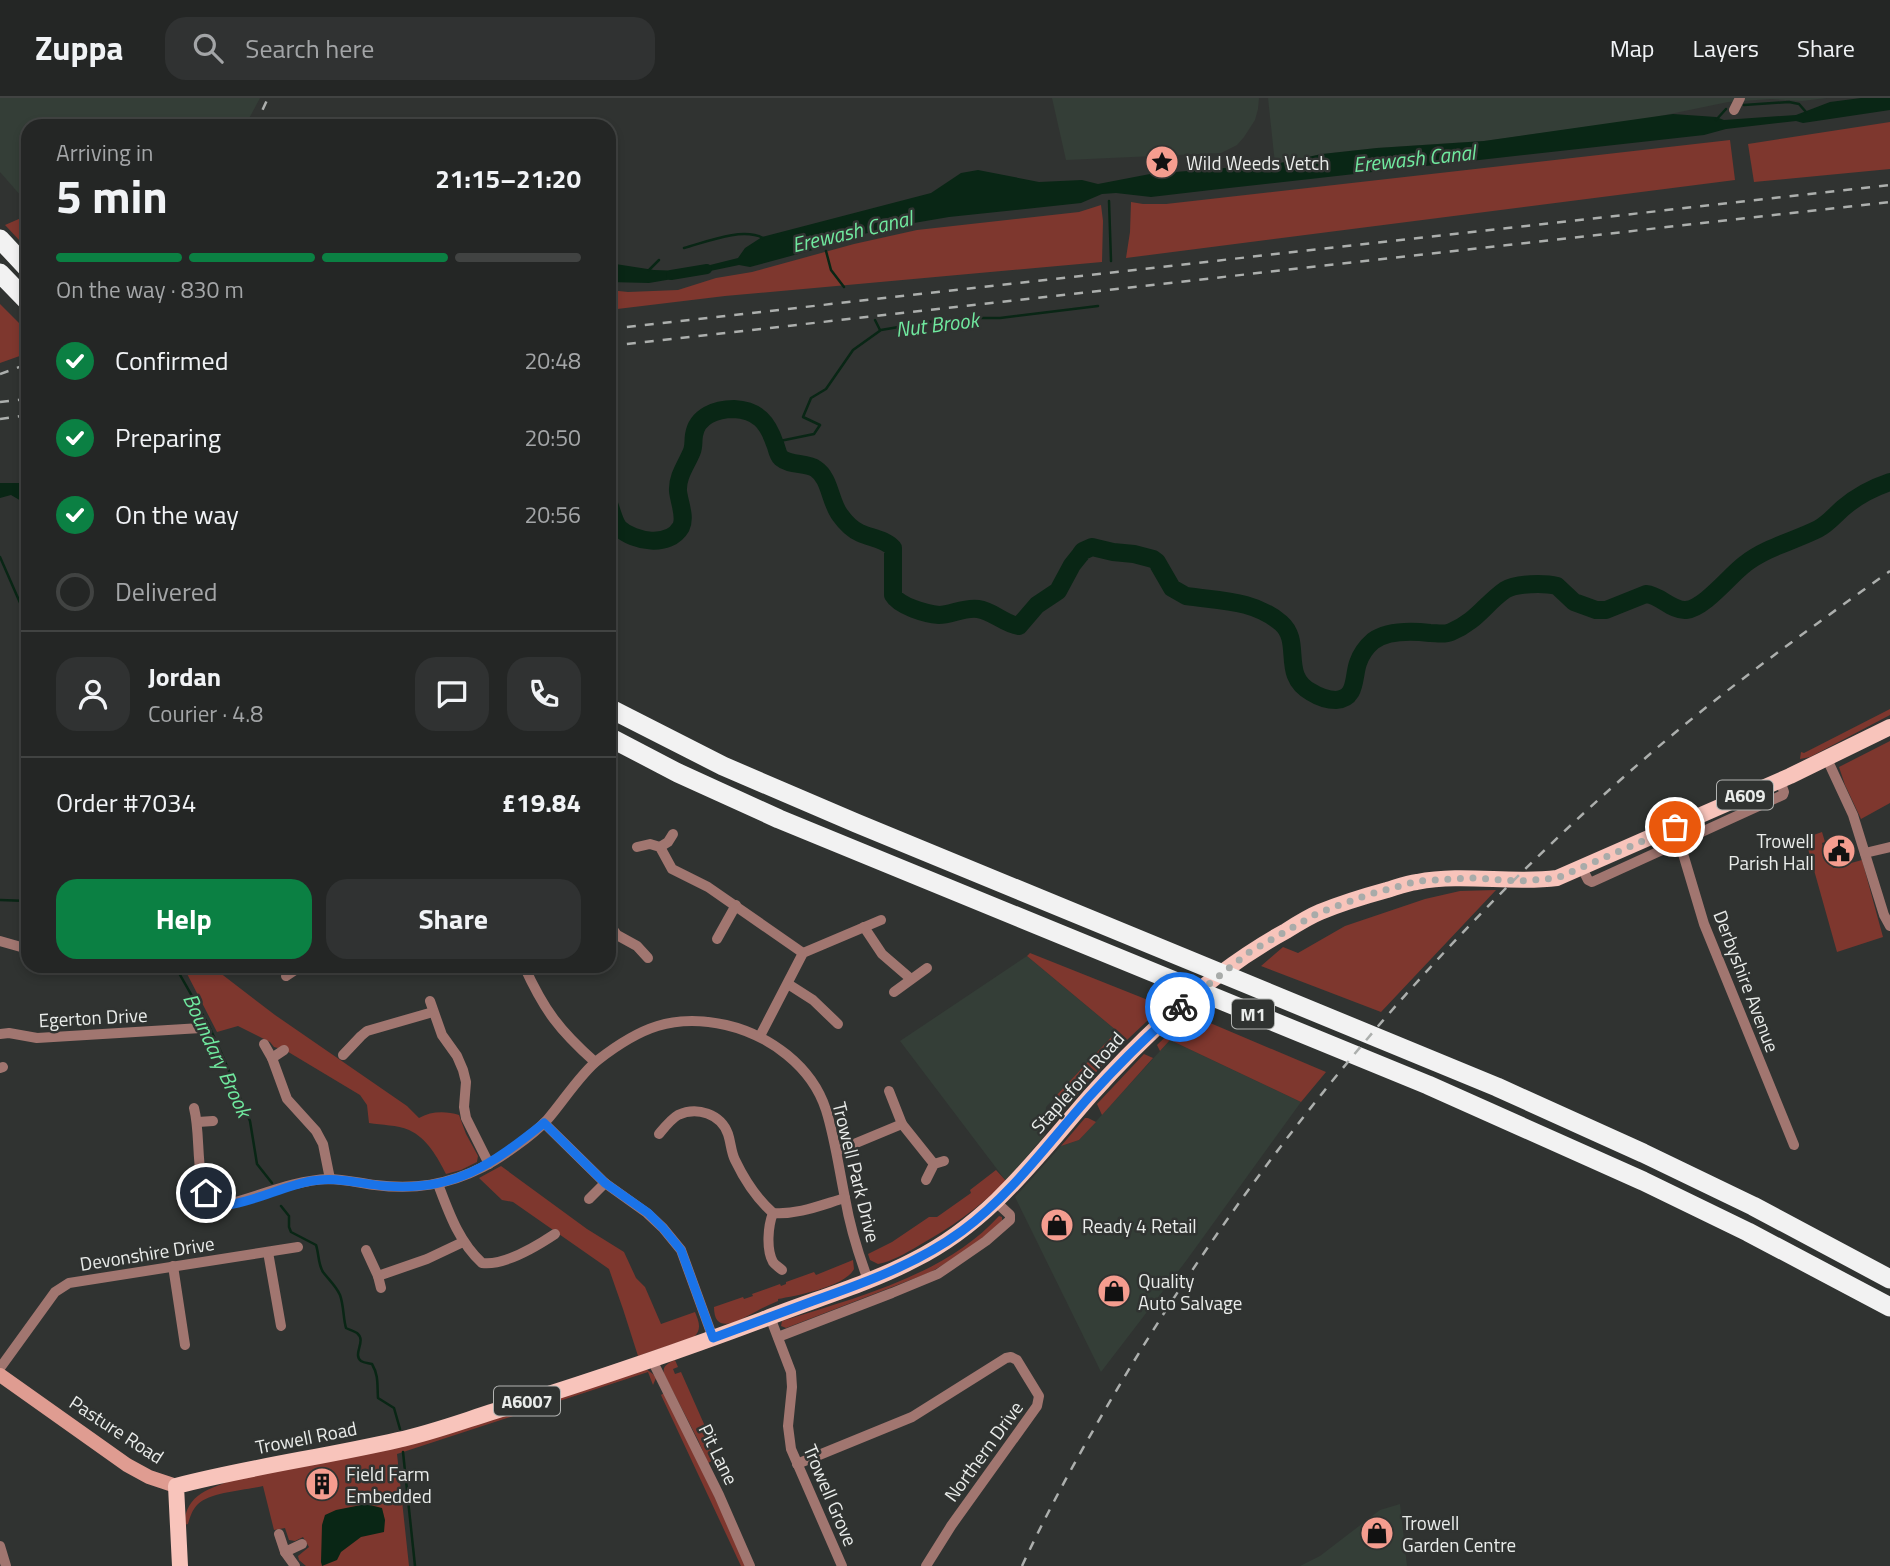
<!DOCTYPE html>
<meta charset="utf-8">
<style>
:root{--surface:#242625;--page:#303232;--text:#f1f3f6;--muted:#a3a5a7;--line:#414342;--accent:#0b8043}
body{margin:0;font-family:"Titillium Web",sans-serif;background:var(--page);color:var(--text);height:100vh;display:flex;flex-direction:column;font-size:26px;white-space:nowrap}
*{box-sizing:border-box;margin:0}
p{font-size:23px;color:var(--muted)}
.icon{flex:none;width:38px;height:38px;fill:none;stroke:currentColor;stroke-width:2;stroke-linecap:round;stroke-linejoin:round}
.map{position:relative;flex:1;overflow:hidden}
.sheet{position:absolute;left:21px;top:21px;width:595px;height:854px;display:flex;flex-direction:column;background:var(--surface);border-radius:21px;box-shadow:0 4px 10px #0003,0 0 0 2px var(--line)}
.sheet>*{flex:none}
.pin{position:absolute;display:grid;place-items:center;width:60px;height:60px;color:#fff;margin:-30px;border:4px solid #fff;border-radius:50%;box-shadow:0 2px 7px #0007}
.courier{position:absolute;display:grid;place-items:center;width:70px;height:70px;margin:-35px;border:5px solid #1a73e8;border-radius:50%;background:#fff;color:#222;box-shadow:0 2px 9px #0007}
.summary em{font-style:normal;font-weight:700}
.summary div{display:flex;flex-direction:column-reverse}
.summary{display:flex;align-items:center;justify-content:space-between;height:119px;padding:0 35px}
h1{font-size:46px;font-weight:700;line-height:52px}
.bar{display:grid;grid-template-columns:repeat(4,1fr);gap:10px 7px;align-content:center;height:84px;padding:0 35px}
.bar i{height:9px;border-radius:5px;background:var(--line)}
.bar .selected{background:var(--accent)}
.bar p{grid-column:span 4}
.line{display:flex;align-items:center;gap:18px;padding:0 35px;border-top:2px solid var(--line)}
.line div{flex:1}
.round{display:grid;place-items:center;flex:none;width:74px;height:74px;border-radius:21px;background:var(--page)}
ol{padding:0 35px;list-style:none}
li{display:flex;align-items:center;gap:21px;height:77px}
li p{margin-inline-start:auto}
li .icon{padding:7px;border-radius:50%;background:var(--accent);color:#fff;stroke-width:4}
li:last-child{color:var(--muted)}
li i{width:38px;height:38px;border:4px solid var(--line);border-radius:50%}
.button{display:flex;gap:14px;margin-top:auto;padding:14px 35px}
.button a{flex:1;height:80px;border-radius:21px;background:var(--accent);color:#fff;font-size:28px;font-weight:700;line-height:80px;text-align:center}
.button a+a{background:var(--page);color:var(--text)}
header{display:flex;align-items:center;gap:42px;box-sizing:border-box;height:98px;padding:0 35px;background:var(--surface);border-bottom:2px solid var(--line)}
header strong{font-size:33px}
nav{display:flex;gap:38px;margin-inline-start:auto;font-size:24px}
.search{width:490px;height:63px;background:var(--page);display:flex;align-items:center;gap:18px;box-sizing:border-box;padding:0 24px;border-radius:21px;color:var(--muted);font-size:26px}
.map>svg:first-child{display:block}
</style>
<header>
<strong>Zuppa</strong>
<div class="search"><svg class="icon" aria-label="search" viewBox="0 0 24 24"><circle cx="10" cy="10" r="6"/><path d="M15 15l6 6"/></svg>Search here</div>
<nav><a>Map</a><a>Layers</a><a>Share</a></nav>
</header>
<div class="map">
<svg width="1890" height="1468" viewBox="0 0 1890 1468">
<rect width="100%" height="100%" fill="#303331"/>
<g fill="#343e37">
<path d="M0,0H260L245,28H28V106L0,74Z"/>
<path d="M1052,0H1259L1258,11L1255,22L1244,39L1237,47L1221,55L1066,62Z"/>
<path d="M1268,0H1827L1802,3L1771,1L1728,4L1646,21L1484,43L1377,50L1322,56L1275,66Z"/>
<path d="M1027,858L1117,933L1046,1009L1045,1037L1006,1083L900,943Z"/>
<path d="M1170,942L1301,1004L1186,1163L1101,1274L1015,1099L1061,1048L1079,1042Z"/>
<path d="M1400,1406L1407,1468H1300L1320,1458L1380,1412Z"/>
</g>
<g fill="#7e372e">
<path d="M1890,24V71L1754,84L1748,46Z"/>
<path d="M1730,42L1735,82L1126,160L1130,134L1131,104L1143,106H1166Z"/>
<path d="M1101,107L1103,123L1102,164L725,198L609,212V192L628,194L678,192L716,180L752,174L854,146L917,132L1079,114Z"/>
<path d="M28,117V140L20,143L5,127Z"/>
<path d="M0,206L28,234V255L0,265Z"/>
<path d="M1890,611V617L1810,659L1800,661L1801,654L1804,655Z"/>
<path d="M1890,643V705L1861,721L1845,687L1839,669Z"/>
<path d="M1822,734L1825,744L1822,745L1826,762H1830L1833,770L1862,762L1883,839L1837,854L1805,740Z"/>
<path d="M1496,792L1381,914L1261,868L1283,849L1298,855L1345,828L1425,801L1460,793Z"/>
<path d="M1030,855L1163,908L1110,958L1068,1007L1063,1006L1055,999L1117,933L1027,858Z"/>
<path d="M183,868H206L215,871L275,917L407,1008L419,1020C431,1013 446,1013 459,1017L466,1036L478,1058L477,1064L461,1072L446,1076C438,1060 427,1040 409,1032C397,1027 382,1027 369,1025L367,1007L360,997L285,952L274,949L270,944L238,928L217,934Z"/>
<path d="M1189,916L1326,974L1301,1004L1170,942L1160,953L1157,947Z"/>
<path d="M1144,956L1153,960L1102,1017L1097,1006Z"/>
<path d="M1085,1020H1088L1096,1024L1079,1042L1061,1048Z"/>
<path d="M501,1068L587,1131L624,1154L636,1180L645,1189L661,1226L695,1214C699,1224 702,1231 694,1239L638,1258L623,1211L609,1171L513,1104L502,1102L479,1080Z"/>
<path d="M996,1072L1006,1083C980,1109 950,1130 918,1148C906,1155 893,1163 878,1166L870,1162L868,1156L892,1144L929,1119H937L971,1095L970,1092Z"/>
<path d="M999,1118L1002,1119V1123L979,1145L931,1174L786,1230L781,1228L782,1223C855,1200 946,1177 999,1118Z"/>
<path d="M853,1162L854,1171C845,1189 795,1198 778,1201V1203C771,1206 764,1209 757,1213C743,1220 714,1240 714,1209L743,1199L744,1201L753,1198L752,1196L780,1186L781,1188L786,1186V1184L814,1174L816,1177Z"/>
<path d="M675,1262L678,1269L673,1271L675,1276L681,1274L708,1335L704,1337L715,1361L708,1365L698,1342L664,1276C662,1268 668,1265 675,1262Z"/>
<path d="M646,1271L653,1276L656,1280L653,1287L648,1274L397,1356L409,1468H306L299,1462L298,1458L309,1449L303,1439L295,1443L289,1442L285,1430L274,1432L263,1388C246,1392 210,1394 198,1406C192,1412 190,1419 188,1426L184,1427C186,1395 210,1391 235,1381Z"/>
<path d="M664,1295L680,1325L747,1468H741L661,1297Z"/>
</g>
<g fill="#092615">
<path d="M1861,0H1890V12L1803,25L1796,23L1726,31L1704,37L1211,92L1151,99L1116,95L1102,96L1081,105L949,119L908,126L859,137L824,149L750,169L739,167L691,177L693,174L690,172L738,160L745,150L762,139L931,95L961,75L978,72L1039,84L1082,82L1098,86L1150,76L1275,66L1322,56L1377,50L1484,43L1673,16L1716,19L1724,22L1796,17L1830,4Z"/>
<path d="M609,165L654,172L683,173L684,179L649,185L609,184Z"/>
<path d="M0,385H20L28,388V407L11,397L0,400Z"/>
<path d="M366,1406L382,1410L385,1422L384,1434L361,1439L341,1454L337,1462L322,1468L321,1464L322,1427L325,1417L336,1412Z"/>
</g>
<g fill="none" stroke-linecap="round" stroke-linejoin="round">
<g stroke="#092615" stroke-width="2.5">
<path d="M1744,7L1789,4L1799,6L1806,14"/>
<path d="M1716,22L1726,11"/>
<path d="M1109,103L1111,163"/>
<path d="M684,150C706,144 742,129 763,140"/>
<path d="M826,153L831,172L844,189"/>
<path d="M649,172L659,162"/>
<path d="M875,222L880,232"/>
<path d="M775,344L814,336L820,327L803,319L811,300L826,291L853,252L881,232L928,224L976,220H1000L1098,208"/>
<path d="M0,459L28,523"/>
<path d="M0,802L28,803"/>
<path d="M175,868L209,928L223,959L250,1023L257,1066L272,1085"/>
<path d="M281,1108L289,1118V1129L291,1134L316,1147C319,1156 318,1166 323,1174C329,1182 336,1188 340,1197C344,1208 343,1220 346,1230C350,1232 354,1233 357,1235C367,1243 352,1256 361,1263C364,1265 368,1265 372,1266C379,1278 377,1287 378,1300L394,1310L400,1331"/>
<path d="M403,1354L415,1468"/>
</g>
<path stroke="#092615" stroke-width="10" d="M671,177L707,171"/>
<path stroke="#092615" stroke-width="18" d="M609,406C612,413 614,424 619,430C634,444 669,450 681,429C686,419 679,404 678,393C677,378 687,366 692,353C694,348 693,343 694,337C697,318 716,311 734,311C758,312 768,325 775,346C777,350 777,356 781,360C790,368 807,364 816,371C830,380 830,404 840,417C845,424 853,432 860,435C871,440 885,441 893,450V497C899,508 926,516 939,517C951,517 964,509 978,511C993,513 1004,526 1019,528L1037,507L1058,493L1072,467L1080,457L1083,453L1092,449L1113,454L1134,456L1153,461L1157,464L1172,490L1186,498C1220,503 1254,502 1281,525C1303,544 1280,577 1311,594C1319,599 1327,602 1336,602C1357,601 1353,579 1358,565C1361,556 1366,549 1373,543C1388,532 1412,533 1430,535C1437,535 1444,537 1451,534C1477,523 1485,506 1505,492C1516,485 1545,485 1557,488L1574,504L1596,512H1606L1646,496C1660,497 1672,513 1686,512C1705,510 1730,477 1745,466C1767,449 1794,443 1818,431C1828,426 1835,417 1843,410C1857,398 1872,390 1890,384"/>
<g stroke="#a17670" stroke-width="10">
<path d="M1734,12L1740,0"/>
<path d="M1827,661L1853,717L1884,817L1890,828"/>
<path d="M1675,729L1704,826L1794,1047"/>
<path d="M637,749L650,746L660,749L672,771L708,789L803,855"/>
<path d="M660,749L668,744L673,736"/>
<path d="M1865,755L1890,749"/>
<path d="M1582,770L1588,782L1592,784L1783,697L1784,694L1780,682"/>
<path d="M609,826L617,837L637,848L648,860"/>
<path d="M864,829L882,856L911,881"/>
<path d="M717,841L736,807"/>
<path d="M0,843L28,851"/>
<path d="M211,868V870"/>
<path d="M524,868C544,912 559,932 595,964"/>
<path d="M286,878L301,868"/>
<path d="M788,886L813,902L838,926"/>
<path d="M894,894L927,870"/>
<path d="M430,903L442,937L457,958L463,972L466,984L464,1009L466,1020L489,1066"/>
<path d="M0,936L9,935L37,940L201,930"/>
<path d="M760,938L803,855L881,822"/>
<path d="M264,946L272,960"/>
<path d="M284,952L272,960L287,1001L316,1033L323,1046L330,1081"/>
<path d="M343,957L361,938L367,933L433,914"/>
<path d="M0,970L3,969"/>
<path d="M889,993L902,1026L934,1066"/>
<path d="M194,1010C202,1041 193,1082 213,1107H225C257,1099 295,1082 328,1081C343,1081 360,1085 375,1087C414,1092 448,1087 483,1069C501,1060 533,1037 547,1022C562,1005 581,975 598,962C639,930 673,915 726,927C769,937 812,968 826,1012C835,1041 839,1071 845,1100C850,1129 858,1155 868,1182"/>
<path d="M198,1024L213,1023"/>
<path d="M544,1025L605,1085L647,1115L663,1130L681,1152L713,1240"/>
<path d="M659,1036C664,1030 671,1021 678,1017C697,1008 721,1016 728,1036C731,1045 731,1054 735,1062C745,1083 756,1100 773,1115C798,1117 821,1107 845,1100"/>
<path d="M837,1053L902,1026"/>
<path d="M926,1082L934,1066L944,1063"/>
<path d="M438,1086C449,1115 459,1144 482,1165C504,1168 537,1148 555,1136"/>
<path d="M589,1101L605,1085"/>
<path d="M197,1113L213,1107"/>
<path d="M773,1115C768,1128 766,1151 773,1164C775,1167 779,1169 782,1172"/>
<path d="M366,1152L378,1178L381,1190"/>
<path d="M268,1154L281,1228"/>
<path d="M173,1168L185,1247"/>
<path d="M378,1178L427,1161L463,1144"/>
<path d="M770,1219L791,1274L792,1289L788,1328L791,1351L842,1468"/>
<path d="M778,1239L892,1195L938,1176L986,1143L1010,1122V1117L996,1104"/>
<path d="M652,1262L719,1397L750,1468"/>
<path d="M0,1270L55,1194L69,1185L298,1149"/>
<path d="M797,1366L912,1319L1006,1260L1011,1259L1017,1262L1039,1298L1037,1308L951,1428L926,1468"/>
<path d="M279,1436L285,1454L295,1468"/>
<path d="M0,1448L6,1468"/>
<path d="M285,1454L302,1446"/>
</g>
<path stroke="#df9c91" stroke-width="14" d="M0,1277L127,1367L149,1379L176,1388"/>
<path stroke="#f8c4bb" stroke-width="16" d="M180,1468L176,1388C249,1369 324,1359 398,1342C431,1335 463,1323 495,1313C585,1285 674,1255 762,1222C812,1202 866,1187 914,1162C990,1124 1036,1060 1090,998C1147,934 1211,874 1286,833C1297,826 1308,819 1320,814C1342,805 1365,798 1387,792C1397,789 1407,785 1417,784C1464,775 1511,786 1557,780L1790,678L1890,629"/>
<g stroke="#f2f2f2" stroke-width="19">
<path d="M0,141L28,171"/>
<path d="M0,175L28,204"/>
<path d="M609,610L723,668L856,725L1497,989L1643,1055L1753,1108L1890,1181"/>
<path d="M609,639L678,675L779,721L1428,987L1643,1083L1748,1134L1890,1209"/>
</g>
<g stroke="#acafad" stroke-width="2.5" stroke-dasharray="9 9" stroke-linecap="butt">
<path d="M255,28L268,0"/>
<path d="M609,231L1890,87"/>
<path d="M609,248L1890,104"/>
<path d="M0,276L28,266"/>
<path d="M0,304L28,301"/>
<path d="M0,321L28,317"/>
<path d="M1022,1468C1054,1399 1092,1333 1131,1268C1271,1038 1446,832 1650,656C1726,590 1808,532 1890,473"/>
</g>
</g>
<g fill="none" stroke-linecap="round" stroke-linejoin="round">
<path stroke="#a8aba9" stroke-width="7" stroke-dasharray="0 12.6" d="M1180,909L1248,855L1318,815L1367,797L1418,783L1471,780L1521,783L1557,780L1675,729"/>
<path stroke="#1a73e8" stroke-width="9" d="M206,1095L213,1107L218,1108C250,1106 280,1089 311,1083C336,1078 360,1086 385,1088C455,1094 492,1066 544,1025L605,1085L648,1115L663,1130L681,1152L713,1240C746,1228 780,1215 813,1203C864,1185 917,1166 962,1133C1012,1096 1048,1045 1089,999C1118,967 1148,937 1180,909"/>
</g>
<defs>
<symbol id="sight-disc" viewBox="-11 -11 22 22"><circle r="9.5" fill="#f59d8f" stroke="#303331"/><path d="M0-6L1.8-2.2L6-1.7L2.9 1.2L3.7 5.4L0 3.3L-3.7 5.4L-2.9 1.2L-6-1.7L-1.8-2.2Z" fill="#111"/></symbol>
<symbol id="civic-disc" viewBox="-11 -11 22 22"><circle r="9.5" fill="#f59d8f" stroke="#303331"/><path d="M-.6-6.5H3V-4.5H.6V-3L4-1V1h2V6H-6V1h2V-1L-.6-3ZM-1.2 2.5V6h2.4V2.5Z" fill="#111"/></symbol>
<symbol id="shop-disc" viewBox="-11 -11 22 22"><circle r="9.5" fill="#f59d8f" stroke="#303331"/><path d="M-5-2.5h2.3a2.7 3.5 0 0 1 5.4 0H5L5.5 6h-11ZM-1.5-2.5h3a1.5 2.3 0 0 0-3 0Z" fill="#111"/></symbol>
<symbol id="building-disc" viewBox="-11 -11 22 22"><circle r="9.5" fill="#f59d8f" stroke="#303331"/><path d="M-4-6H4V6H1V3H-1V6H-4ZM-2.5-4.3h1.7v1.8h-1.7ZM.8-4.3h1.7v1.8H.8ZM-2.5-1h1.7V.8h-1.7ZM.8-1h1.7V.8H.8Z" fill="#111"/></symbol>
</defs>
<g fill-rule="evenodd">
<use href="#sight-disc" x="1143" y="45" width="38" height="38"/>
<use href="#civic-disc" x="1820" y="734" width="38" height="38"/>
<use href="#shop-disc" x="1038" y="1108" width="38" height="38"/>
<use href="#shop-disc" x="1095" y="1174" width="38" height="38"/>
<use href="#building-disc" x="303" y="1367" width="38" height="38"/>
<use href="#shop-disc" x="1358" y="1416" width="38" height="38"/>
</g>
<g text-anchor="middle" dominant-baseline="central" stroke-width="5" stroke-linejoin="round" paint-order="stroke">
<g fill="#303331" stroke="#b2b4b2" stroke-width="2">
<rect x="1717" y="682.5" width="56" height="29" rx="5"/>
<rect x="1232" y="901.5" width="42" height="29" rx="5"/>
<rect x="494" y="1288.5" width="66" height="29" rx="5"/>
</g>
<g font-size="18" font-weight="bold" fill="#e9ecea">
<text x="1745" y="697">A609</text>
<text x="1253" y="916">M1</text>
<text x="527" y="1303">A6007</text>
</g>
<g font-size="19" fill="#e9ecea" stroke="#303331" text-anchor="start">
<text x="1186" y="64">Wild Weeds Vetch</text>
<text x="1814" y="742" text-anchor="end">Trowell<tspan x="1814" dy="22">Parish Hall</tspan></text>
<text x="1082" y="1127">Ready 4 Retail</text>
<text x="1138" y="1182">Quality<tspan x="1138" dy="22">Auto Salvage</tspan></text>
<text x="346" y="1375">Field Farm<tspan x="346" dy="22">Embedded</tspan></text>
<text x="1402" y="1424">Trowell<tspan x="1402" dy="22">Garden Centre</tspan></text>
</g>
<g font-size="19" fill="#e9ecea" stroke="#303331">
<text transform="translate(1747 883) rotate(69)">Derbyshire Avenue</text>
<text transform="translate(93 919) rotate(-3)">Egerton Drive</text>
<text transform="translate(1077 984) rotate(-48)">Stapleford Road</text>
<text transform="translate(857 1074) rotate(76)">Trowell Park Drive</text>
<text transform="translate(147 1155) rotate(-9)">Devonshire Drive</text>
<text transform="translate(117 1331) rotate(33)">Pasture Road</text>
<text transform="translate(306 1339) rotate(-11)">Trowell Road</text>
<text transform="translate(983 1353) rotate(-54)">Northern Drive</text>
<text transform="translate(719 1356) rotate(64)">Pit Lane</text>
<text transform="translate(831 1397) rotate(67)">Trowell Grove</text>
</g>
<g font-size="21" font-style="italic" fill="#70e99f" stroke="#303331">
<text transform="translate(1414 60) rotate(-6)">Erewash Canal</text>
<text transform="translate(852 133) rotate(-13)">Erewash Canal</text>
<text transform="translate(937 226) rotate(-7)">Nut Brook</text>
<text transform="translate(218 957) rotate(65)">Boundary Brook</text>
</g>
</g>
</svg>
<div class="pin" style="left:1675px;top:729px;background:#ea580c"><svg class="icon" aria-label="bag" viewBox="0 0 24 24"><path d="M5 8h14l-1 12H6zM9 8a3 3 0 0 1 6 0"/></svg></div>
<div class="pin" style="left:206px;top:1095px;background:#1f2937"><svg class="icon" aria-label="home" viewBox="0 0 24 24"><path d="M3 11l9-7 9 7M6 9v11h12V9"/></svg></div>
<div class="courier" style="left:1180px;top:909px"><svg class="icon" aria-label="bike" viewBox="0 0 24 24"><circle cx="6" cy="16" r="4"/><circle cx="18" cy="16" r="4"/><path d="M6 16l4-8h5l3 8M10 8l3 8H6M13 5h3"/></svg></div>
<section class="sheet">
<div class="summary"><div><h1>5 min</h1><p>Arriving in</p></div><em>21:15–21:20</em></div>
<div class="bar"><i class="selected"></i><i class="selected"></i><i class="selected"></i><i></i><p>On the way · 830 m</p></div>
<ol>
<li><svg class="icon" aria-label="check" viewBox="0 0 24 24"><path d="M5 12l5 5 9-10"/></svg>Confirmed<p>20:48</p></li>
<li><svg class="icon" aria-label="check" viewBox="0 0 24 24"><path d="M5 12l5 5 9-10"/></svg>Preparing<p>20:50</p></li>
<li><svg class="icon" aria-label="check" viewBox="0 0 24 24"><path d="M5 12l5 5 9-10"/></svg>On the way<p>20:56</p></li>
<li><i></i>Delivered</li>
</ol>
<div class="line" style="height:126px"><a class="round"><svg class="icon" aria-label="person" viewBox="0 0 24 24"><circle cx="12" cy="8" r="4"/><path d="M4 21q1-7 8-7t8 7"/></svg></a><div><b>Jordan</b><p>Courier · 4.8</p></div><a class="round"><svg class="icon" aria-label="chat" viewBox="0 0 24 24"><path d="M4 5h16v11H9l-5 4z"/></svg></a><a class="round"><svg class="icon" aria-label="phone" viewBox="0 0 24 24"><path d="M5 4h4l2 5-3 2q2 4 5 5l2-3 5 2v4C11 20 4 13 5 4z"/></svg></a></div>
<div class="line" style="height:91px"><div>Order #7034</div><b>£19.84</b></div>
<div class="button"><a>Help</a><a>Share</a></div>
</section>
</div>
